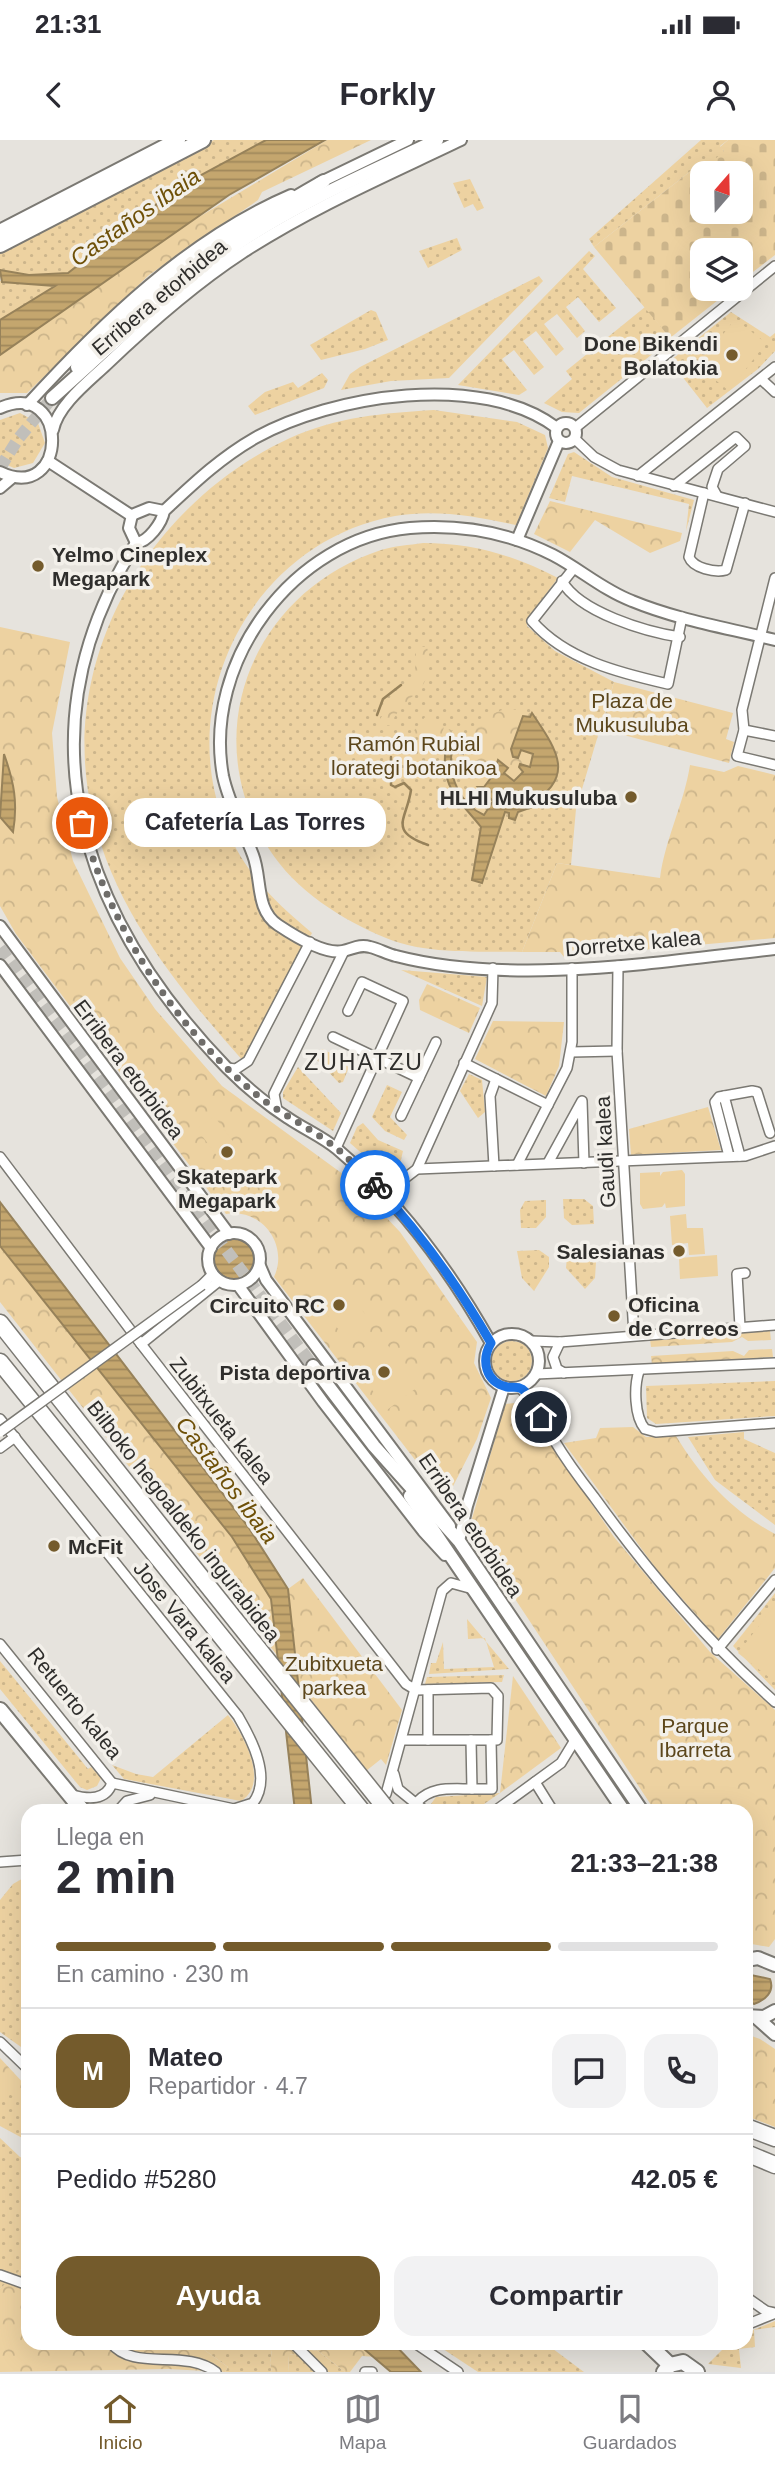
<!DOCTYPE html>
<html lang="es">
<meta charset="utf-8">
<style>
:root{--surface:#fff;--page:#f2f2f3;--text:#2b2b33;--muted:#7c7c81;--line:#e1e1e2;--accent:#745b2c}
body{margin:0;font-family:Arial,sans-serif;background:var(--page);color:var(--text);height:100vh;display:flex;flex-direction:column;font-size:26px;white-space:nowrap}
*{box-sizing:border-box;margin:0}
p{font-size:23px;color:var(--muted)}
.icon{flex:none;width:38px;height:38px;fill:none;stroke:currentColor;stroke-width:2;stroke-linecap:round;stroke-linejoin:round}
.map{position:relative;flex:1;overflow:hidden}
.details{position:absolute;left:21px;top:1664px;width:732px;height:546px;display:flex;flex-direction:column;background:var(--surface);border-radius:21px;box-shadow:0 7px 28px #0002}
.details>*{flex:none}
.needle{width:46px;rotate:20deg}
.tools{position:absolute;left:690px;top:21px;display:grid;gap:14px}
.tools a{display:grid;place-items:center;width:63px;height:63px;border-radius:14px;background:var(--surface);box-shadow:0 7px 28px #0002;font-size:35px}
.pin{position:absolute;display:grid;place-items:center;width:60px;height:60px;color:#fff;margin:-30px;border:4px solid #fff;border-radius:50%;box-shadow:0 2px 7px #0007}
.courier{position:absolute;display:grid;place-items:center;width:70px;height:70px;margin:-35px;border:5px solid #1a73e8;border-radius:50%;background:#fff;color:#222;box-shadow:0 2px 9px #0007}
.bubble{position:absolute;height:49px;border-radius:21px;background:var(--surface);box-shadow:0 7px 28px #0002;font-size:23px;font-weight:700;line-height:49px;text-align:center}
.overview em{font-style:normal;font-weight:700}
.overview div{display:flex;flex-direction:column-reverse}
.overview{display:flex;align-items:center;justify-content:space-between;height:119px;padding:0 35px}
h1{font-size:46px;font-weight:700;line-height:52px}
.bar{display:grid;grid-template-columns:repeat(4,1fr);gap:10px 7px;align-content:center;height:84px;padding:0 35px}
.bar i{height:9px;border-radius:5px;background:var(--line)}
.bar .on{background:var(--accent)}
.bar p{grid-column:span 4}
.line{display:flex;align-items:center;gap:18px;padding:0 35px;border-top:2px solid var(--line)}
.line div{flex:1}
.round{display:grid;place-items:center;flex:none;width:74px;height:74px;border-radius:21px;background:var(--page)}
.action{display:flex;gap:14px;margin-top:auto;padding:14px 35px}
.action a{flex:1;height:80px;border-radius:21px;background:var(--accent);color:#fff;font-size:28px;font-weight:700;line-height:80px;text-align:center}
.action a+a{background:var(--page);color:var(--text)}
.status{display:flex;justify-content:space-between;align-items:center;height:49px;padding:0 35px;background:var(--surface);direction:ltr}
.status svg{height:19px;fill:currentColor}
header{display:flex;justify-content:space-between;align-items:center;height:91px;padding:0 35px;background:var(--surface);font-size:32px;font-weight:700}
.dock{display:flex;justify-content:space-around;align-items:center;height:98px;border-top:2px solid var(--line);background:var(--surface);font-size:19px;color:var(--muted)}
.dock a{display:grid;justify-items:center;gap:4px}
.dock .on{color:var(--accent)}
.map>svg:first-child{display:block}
</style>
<div class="status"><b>21:31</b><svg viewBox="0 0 49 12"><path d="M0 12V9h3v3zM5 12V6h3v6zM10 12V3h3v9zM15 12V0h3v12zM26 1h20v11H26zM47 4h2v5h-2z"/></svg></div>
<header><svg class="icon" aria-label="back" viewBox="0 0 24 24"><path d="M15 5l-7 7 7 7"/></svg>Forkly<svg class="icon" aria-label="person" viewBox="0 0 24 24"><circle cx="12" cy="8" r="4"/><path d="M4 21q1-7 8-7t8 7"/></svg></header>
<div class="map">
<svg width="775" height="2232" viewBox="0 0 775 2232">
<defs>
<pattern id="grass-dots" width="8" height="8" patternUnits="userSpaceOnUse" patternTransform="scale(1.75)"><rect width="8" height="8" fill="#edd2a1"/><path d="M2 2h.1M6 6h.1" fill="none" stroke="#ccb58b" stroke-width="1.8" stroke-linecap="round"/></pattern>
<pattern id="forest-crowns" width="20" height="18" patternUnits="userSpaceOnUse" patternTransform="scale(1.75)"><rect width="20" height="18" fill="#edd2a1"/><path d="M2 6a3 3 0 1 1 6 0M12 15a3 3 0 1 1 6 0" fill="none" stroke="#ccb58b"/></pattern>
<pattern id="cemetery-stones" width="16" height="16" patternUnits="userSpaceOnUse" patternTransform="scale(1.75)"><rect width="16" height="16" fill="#edd2a1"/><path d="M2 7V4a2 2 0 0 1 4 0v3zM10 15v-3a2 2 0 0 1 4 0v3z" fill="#ccb58b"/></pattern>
<pattern id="water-rules" width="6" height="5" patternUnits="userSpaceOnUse" patternTransform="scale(1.75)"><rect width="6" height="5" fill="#c4a66e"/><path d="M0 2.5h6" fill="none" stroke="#a0885b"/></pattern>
</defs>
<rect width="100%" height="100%" fill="#e6e3dd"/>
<g fill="url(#grass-dots)">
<path d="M214,0H266L177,48L68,133L29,135L0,130V112L79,67Z"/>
<path d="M701,0H728L720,6L724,11C720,24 716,33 702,33L701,40L692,30L594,107L589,99Z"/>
<path d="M470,39L484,68L477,71L473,64L464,68L453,43Z"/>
<path d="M457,98L462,110L428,128L419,111Z"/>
<path d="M589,111L595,116L583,129L616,168L599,182L578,157L566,167L585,191L577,198L557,174L544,184L564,209L556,216L536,191L523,201L544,227L534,235L514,210L502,219L527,250L519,255L458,245Z"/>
<path d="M539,136L543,141L449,238L391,241L341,250L350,234L360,227Z"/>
<path d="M0,141L57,145L0,180Z"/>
<path d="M645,167L671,199L579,273L562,272L544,263L572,239L566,231Z"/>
<path d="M371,170L376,172L388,200L365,209L321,220L310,205Z"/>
<path d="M731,172L770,197L775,193V211L758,229L707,268L670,221Z"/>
<path d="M322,233L328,240L324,248L255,275L248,266L265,252L293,242L298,248Z"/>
<path d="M434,270L517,282L545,295L548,308L516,385C476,376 435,369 395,376C236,405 156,597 249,729C265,753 291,775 312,793L244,922C181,851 115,772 93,676C55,521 149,363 290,298C336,277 384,273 434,270Z"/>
<path d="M20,273L38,283L45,303L33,323L14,328L0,322V280Z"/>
<path d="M574,312L612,337L694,360L686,391L689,364L572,336L565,362L549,358L568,314Z"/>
<path d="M423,403C472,403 514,415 558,438L527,479V486L555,511L614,542L576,669L571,725L557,723L522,812C478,811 427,815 386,798C342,780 295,750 269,709C195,593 253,452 381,410C394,406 409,405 423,403Z"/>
<path d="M401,830L487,837L482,866Z"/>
<path d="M322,909L337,916L335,920L349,927L343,942L339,943L317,920Z"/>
<path d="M298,927L341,973L333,991L283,958V952Z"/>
<path d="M469,934L482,940L485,972L478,978L460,951Z"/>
<path d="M387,945L402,952L390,977L407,995L404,1000L385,991L372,977Z"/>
<path d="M363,983L378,1000L403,1011L398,1032L390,1038L350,1003L357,987Z"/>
<path d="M563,1059H584L593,1066L594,1084L572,1085L564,1078Z"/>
<path d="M546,1060V1077L536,1088H521L520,1070L525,1061Z"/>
<path d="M597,1107L595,1138L585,1149L566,1128L567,1117L574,1108Z"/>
<path d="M539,1110L549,1117V1127L534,1151L522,1138L517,1111Z"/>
<circle cx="512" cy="1221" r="20"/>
<path d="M775,1241V1276L656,1284L647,1278L646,1246Z"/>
<path d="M744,1292V1299L775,1313V1385L715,1340L688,1297Z"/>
<path d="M775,1453V1550L733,1506Z"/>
<path d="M467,1479L509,1529L429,1534L431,1523H436L443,1502L444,1529L494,1527L485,1498L468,1499Z"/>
<path d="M0,1521L88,1629L91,1627L101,1638L97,1646L87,1650L80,1647L0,1549Z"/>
<path d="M504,1535L502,1542L425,1544L427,1537Z"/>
<path d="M228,1575C244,1595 270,1643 241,1661L124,1639L112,1625L136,1634L153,1637Z"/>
<path d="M500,1653L474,1671H436L431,1664L436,1657Z"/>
<path d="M27,1736L28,1738V1912L0,1892V1760L13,1744Z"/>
<path d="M0,1951C27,1950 28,1982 28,2001L0,1986Z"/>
<path d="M0,1998L20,2017L28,2019V2123L0,2149Z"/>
<path d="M775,2181V2187L754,2190L755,2207L739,2209L741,2228L708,2224L729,2203H746V2193Z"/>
<path d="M186,2203H273L270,2223L272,2232H225L228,2227L203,2209Z"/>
<path d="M434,2203H545L584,2232H478Z"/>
<path d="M317,2210L345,2232H288L289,2215Z"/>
</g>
<g fill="url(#forest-crowns)">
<path d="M327,0H371L262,52L258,60L149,135L27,253H0V214L174,92Z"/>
<path d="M550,361L682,393L680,401L650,413L595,380L570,412L534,394Z"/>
<path d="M0,487L70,502L52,593L57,657L73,721L120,818L155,869L222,946L351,1040L400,1092L477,1202L474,1223L491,1258L477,1299L446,1360L274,1137C289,1105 262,1068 226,1074L16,794L0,766Z"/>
<path d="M414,506L427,507C438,555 402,552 391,586L378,583C392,556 425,539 414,506Z"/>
<path d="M614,542L733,573L726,599L734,602L729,623L601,589Z"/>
<path d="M507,568L532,573L514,613L518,618L521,610L534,614L530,627L514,641L494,626L493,635L484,647H478L471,642L468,615L463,614V610L443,603L444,599L441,598L438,617L422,616V597L412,593L425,577L444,587L442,594L446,595L449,589L465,597L480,579Z"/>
<path d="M690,625L724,632L738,626L775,635V798L564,817L560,812H522L557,723L660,738C665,699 684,664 690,625Z"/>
<path d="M427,844L480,868L469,893L420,870L419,860Z"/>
<path d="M493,881L564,882L559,926L546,956L475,919Z"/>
<path d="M708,967L721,1010L631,1015L629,989Z"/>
<path d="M0,1104L232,1397L271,1459L280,1519L0,1162Z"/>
<path d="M770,1191L771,1200L748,1201L742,1197L732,1202L651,1207L650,1199Z"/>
<path d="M772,1209L773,1217L652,1224L651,1216L733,1211L744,1216L749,1210Z"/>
<path d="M523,1262L614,1397L710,1512L775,1570V1799L769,1807L746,1803V1671H655L469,1389L505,1264Z"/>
<path d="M633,1287L646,1297L676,1296C701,1337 732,1371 775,1394V1428L718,1499L660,1434L564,1303L596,1298L600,1288Z"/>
<path d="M303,1438L402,1570L386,1625L381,1619L366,1631L299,1544L288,1449Z"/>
<path d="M513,1536L561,1608L500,1653Z"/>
<path d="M746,1894L760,1899L775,1909V1987L746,1976Z"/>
<path d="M0,1918L28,1948V1972L16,1957L0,1951Z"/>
<path d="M28,2123V2203H186L203,2209L228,2227L225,2232L168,2229L0,2232V2149Z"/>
<path d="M273,2203H357L376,2217L362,2216L350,2232H345L317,2210L289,2215L288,2232H272L270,2223Z"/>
</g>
<path fill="url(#cemetery-stones)" d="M728,0H775V115L740,142V110H702V149H732L670,198L594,107L692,30L702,40V72H740V33H710L719,26L715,19L724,11L720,7Z"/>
<g fill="#edd2a1">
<path d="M735,179L766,203L729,251L698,226Z"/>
<path d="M214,976L258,1035L241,1048L197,989Z"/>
<path d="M682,1030L685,1034V1066L666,1068L665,1063L662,1067L643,1069L640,1064V1033L660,1032V1036L663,1032Z"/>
<path d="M686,1074L687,1088H703L705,1114L689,1115L688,1103L672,1105L670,1076Z"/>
<path d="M717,1115L718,1136L680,1139L679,1118Z"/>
<path d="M324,1121L373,1184L349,1203L300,1140Z"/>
<path d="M380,1195L419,1246L387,1270L349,1219Z"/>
<path d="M775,1465V1542L738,1513Z"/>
</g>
<g fill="url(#water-rules)" stroke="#97825a" stroke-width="2">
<path d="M266,0H325L229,55L0,215V180L55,146L2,142L0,130L29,135L68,133L177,48Z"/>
<path d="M532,573C553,605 579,636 531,663L532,667L518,672L515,680L509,678V673L505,672L482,743L472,740L481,687C457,657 440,648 446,604L463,610V614L452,611C447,636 461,665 484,675L493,661L478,647H484L493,635L498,620L508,628L504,633L514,641L523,632L519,627L520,624L530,627L533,614L521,610L518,618L513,617L511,609L523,576L530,577Z"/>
<path d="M4,614C14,642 18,663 13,692L0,677Z"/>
<path d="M0,1062L249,1388L288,1449L312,1671H295L271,1459L232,1397L0,1106Z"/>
<circle cx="234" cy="1119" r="20"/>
<path d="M746,1834L770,1839C775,1852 765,1860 754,1864L750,1862Z"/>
<path d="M357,2203H393L421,2232H391Z"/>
</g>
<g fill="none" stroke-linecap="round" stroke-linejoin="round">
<g stroke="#97825a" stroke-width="2.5">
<path d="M377,575L383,559L401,545"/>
<path d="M391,617V645L395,647L404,643L411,650C407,679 387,691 428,705"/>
</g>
<g stroke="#c1bfba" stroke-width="12" stroke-dasharray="12 6" stroke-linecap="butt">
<path d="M0,328L18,299L52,258"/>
<path d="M0,808L313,1226"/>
</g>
<defs>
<g id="minor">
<path d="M761,239L775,252"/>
<path d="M575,288L775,126"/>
<path d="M575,299L594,317L618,330L775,372"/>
<path d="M638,336L775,227"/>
<path d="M674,346L736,297L745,306L718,329L712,347L717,356"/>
<path d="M704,353L689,417C693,428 715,433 726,430L745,363"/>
<path d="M574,428L532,481C566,520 620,533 668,544L682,477"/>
<path d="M775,438L742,570L744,590L737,616L775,625"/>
<path d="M562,441C579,472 646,492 680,497"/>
<path d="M744,590L775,596"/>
<path d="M618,826L617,911L634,1195"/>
<path d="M333,897L419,938"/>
<path d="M571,912L617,911"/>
<path d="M464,923L548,965"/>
<path d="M227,928L236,929L248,921L310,802"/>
<path d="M724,956L740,1016"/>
<path d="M277,970L274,954L344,811"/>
<path d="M401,976L436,902"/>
<path d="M336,1008L403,861L362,842L348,871"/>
<path d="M729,1016L715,962L719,957L752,951L757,952L770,993"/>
<path d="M0,1017L141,1204L406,1544L416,1550L491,1548L498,1556L497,1600H402"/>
<path d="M548,1023L582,961L584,1023"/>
<path d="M517,1025L567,928L572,902V828"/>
<path d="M494,1026L490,956L496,939"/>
<path d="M417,1029L492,863L493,828"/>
<path d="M376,1046L396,1045L417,1029L745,1016L775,1006"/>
<path d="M202,1145L213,1134"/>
<path d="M740,1187L737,1134L745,1133"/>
<path d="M531,1201L560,1202L775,1185"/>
<path d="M560,1202L553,1217L557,1229L564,1233"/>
<path d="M141,1204L219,1141"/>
<path d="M639,1231C634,1246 634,1276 645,1289L656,1292L775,1283"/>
<path d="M536,1234L775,1223"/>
<path d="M519,1247C536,1261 542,1282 554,1300C566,1320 580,1339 594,1357C649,1433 705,1499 775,1562"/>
<path d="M0,1279L238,1576C252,1600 272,1638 253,1663L234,1669L112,1643"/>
<path d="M0,1308L15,1297"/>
<path d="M0,1504L112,1643"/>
<path d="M717,1510L775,1440"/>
<path d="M428,1550V1600"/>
<path d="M471,1600L472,1649H492L491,1600"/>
<path d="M394,1634L398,1649L425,1671"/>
<path d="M535,1642L553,1671"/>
<path d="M386,1654L442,1451L451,1443L473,1449"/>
<path d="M72,1655C88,1659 106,1661 112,1643"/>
<path d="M417,1662C432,1646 450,1649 472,1649"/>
<path d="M118,1671L127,1661L150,1655"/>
<path d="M495,1671L561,1623L575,1600"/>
<path d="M0,1722L28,1720"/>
<path d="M0,1902L28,1929"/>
<path d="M0,2135L28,2145"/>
<path d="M746,2157L766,2171L775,2173"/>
<path d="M746,2185L773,2174"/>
<path d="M111,2203C134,2232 184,2208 216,2232"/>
<path d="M293,2203L322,2232"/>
<path d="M415,2203L458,2232"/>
<path d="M365,2232H372"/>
</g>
<g id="tertiary">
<path d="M319,43L408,0"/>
<path d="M27,265C102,183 188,99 291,55"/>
<path d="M0,268C70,237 69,365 0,332"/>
<circle cx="566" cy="293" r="10"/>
<path d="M53,290C58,265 88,242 106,225C149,184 193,145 242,113C311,68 388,35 461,0"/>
<path d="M48,321L132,376"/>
<path d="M0,348L13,337"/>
<path d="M517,400L559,301"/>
<path d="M136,403L129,388L132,375L149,368L164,371"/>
<path d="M775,500C728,488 678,480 632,461C603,450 580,429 553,415C508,392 460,384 410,388C294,398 202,522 223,636C229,664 243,688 253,715C262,738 255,770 278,785C293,795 325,815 343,811C353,809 359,804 370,807C379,809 387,814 396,816C512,846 657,822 775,809"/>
<path d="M0,786L229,1094"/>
<path d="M0,825L211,1108"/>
<circle cx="234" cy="1119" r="26"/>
<path d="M260,1126L266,1140L450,1386"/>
<path d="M238,1145L323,1262L423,1391L445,1415"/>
<circle cx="512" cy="1221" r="27"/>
<path d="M491,1203C451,1132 401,1063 337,1009C323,997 304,989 288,978C266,964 245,946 227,928C81,777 17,592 136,403C148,402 162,383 164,371C193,344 220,318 255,298C332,255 482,231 557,288"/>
<path d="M459,1401L467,1366L504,1247"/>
</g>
<g id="secondary">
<path d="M77,227C144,148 235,92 324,41"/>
<path d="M52,258C115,202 175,144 246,98C306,59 373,31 437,0"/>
<path d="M313,1226L374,1306L459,1401L642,1671"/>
<path d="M410,1356L624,1671"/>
<path d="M746,1820L758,1818L775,1825"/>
<path d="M746,1876L764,1877L775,1871"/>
<path d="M757,1878L775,1894"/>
</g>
<g id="primary">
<path d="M0,92L178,0"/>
<path d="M0,105L203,0"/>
<path d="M0,1570L83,1671"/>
<path d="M647,2203L670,2225"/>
<path d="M664,2232L670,2225L683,2222L697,2232"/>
</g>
<g id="motorway">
<path d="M0,1183L204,1441"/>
<path d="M0,1222L362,1671"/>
<path d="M746,1987L775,1998"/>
<path d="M746,2013L775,2025"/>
</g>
</defs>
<use href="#minor" stroke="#7b7973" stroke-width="12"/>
<use href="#tertiary" stroke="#7b7973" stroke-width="14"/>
<use href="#secondary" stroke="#7b7973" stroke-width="16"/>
<use href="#primary" stroke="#7b7973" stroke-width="18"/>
<use href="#motorway" stroke="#7b7973" stroke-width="19"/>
<use href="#minor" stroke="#fff" stroke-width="9"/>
<use href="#tertiary" stroke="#fff" stroke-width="10"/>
<use href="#secondary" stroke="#fff" stroke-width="12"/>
<use href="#primary" stroke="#fff" stroke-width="14"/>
<use href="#motorway" stroke="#fff" stroke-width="16"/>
<defs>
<path id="minor-bridge" d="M0,1292L202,1145"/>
<path id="motorway-bridge" d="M204,1441L388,1671"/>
</defs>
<use href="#minor-bridge" stroke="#7b7973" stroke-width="12" stroke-linecap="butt"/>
<use href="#motorway-bridge" stroke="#7b7973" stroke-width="19" stroke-linecap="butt"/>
<use href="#minor-bridge" stroke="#fff" stroke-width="9"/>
<use href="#motorway-bridge" stroke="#fff" stroke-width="16"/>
</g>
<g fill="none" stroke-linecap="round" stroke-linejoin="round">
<path stroke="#6f6d6a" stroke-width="7" stroke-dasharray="0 12.6" d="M82,683C109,784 172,883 252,951C278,973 310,987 336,1008C350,1019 362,1033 375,1045"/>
<path stroke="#1a73e8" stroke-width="9" d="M375,1045C421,1093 458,1146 491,1203C481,1220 485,1242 507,1247C513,1248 517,1246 522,1249C532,1256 536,1267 541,1277"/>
</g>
<g fill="#745b2c" stroke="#f3f0ea" stroke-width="2.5">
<circle cx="732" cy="215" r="7"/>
<circle cx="38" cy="426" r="7"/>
<circle cx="631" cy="657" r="7"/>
<circle cx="227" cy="1012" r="7"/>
<circle cx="679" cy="1111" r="7"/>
<circle cx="339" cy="1165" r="7"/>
<circle cx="614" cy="1176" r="7"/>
<circle cx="384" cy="1232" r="7"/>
<circle cx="54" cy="1406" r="7"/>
</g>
<g text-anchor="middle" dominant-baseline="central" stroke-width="7" stroke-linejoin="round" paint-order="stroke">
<g font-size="21" fill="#2f2e2c" stroke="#f3f0ea">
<text transform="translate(159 157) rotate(-40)">Erribera etorbidea</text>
<text transform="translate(633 803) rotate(-5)">Dorretxe kalea</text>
<text transform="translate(129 929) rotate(53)">Erribera etorbidea</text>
<text transform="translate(605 1012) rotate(-93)">Gaudi kalea</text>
<text transform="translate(222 1280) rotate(52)">Zubitxueta kalea</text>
<text transform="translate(184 1381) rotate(52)">Bilboko hegoaldeko ingurabidea</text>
<text transform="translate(471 1385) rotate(56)">Erribera etorbidea</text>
<text transform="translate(185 1482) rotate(51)">Jose Vara kalea</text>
<text transform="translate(75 1563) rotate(51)">Retuerto kalea</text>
</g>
<g font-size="21" font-weight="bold" fill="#2f2e2c" stroke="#f3f0ea" text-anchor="end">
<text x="718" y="203">Done Bikendi<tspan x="718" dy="24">Bolatokia</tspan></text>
<text x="52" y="414" text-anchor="start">Yelmo Cineplex<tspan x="52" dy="24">Megapark</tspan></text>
<text x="617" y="657">HLHI Mukusuluba</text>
<text x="227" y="1036" text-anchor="middle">Skatepark<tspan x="227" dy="24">Megapark</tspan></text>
<text x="665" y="1111">Salesianas</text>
<text x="628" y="1164" text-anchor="start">Oficina<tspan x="628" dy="24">de Correos</tspan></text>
<text x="325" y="1165">Circuito RC</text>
<text x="370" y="1232">Pista deportiva</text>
<text x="68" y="1406" text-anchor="start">McFit</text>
</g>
<g font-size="21" fill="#5c461b" stroke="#f3f0ea">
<text x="632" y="560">Plaza de<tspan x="632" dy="24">Mukusuluba</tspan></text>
<text x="414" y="603">Ramón Rubial<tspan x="414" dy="24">lorategi botanikoa</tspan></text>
<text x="334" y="1523">Zubitxueta<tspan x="334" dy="24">parkea</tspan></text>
<text x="695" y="1585">Parque<tspan x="695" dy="24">Ibarreta</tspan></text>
</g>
<g font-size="23" font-style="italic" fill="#6e5008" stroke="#f3f0ea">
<text transform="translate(135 77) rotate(-35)">Castaños ibaia</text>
<text transform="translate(227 1340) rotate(53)">Castaños ibaia</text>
</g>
<g font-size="23" letter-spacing="2" fill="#2f2e2c" stroke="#f3f0ea">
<text x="364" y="922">ZUHATZU</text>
</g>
</g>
</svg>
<div class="tools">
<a><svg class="needle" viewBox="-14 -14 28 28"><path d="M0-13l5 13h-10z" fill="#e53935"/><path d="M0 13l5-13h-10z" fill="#7c7c81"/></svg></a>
<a><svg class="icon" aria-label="layers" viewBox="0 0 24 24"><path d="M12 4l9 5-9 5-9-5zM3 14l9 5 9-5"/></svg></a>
</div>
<div class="pin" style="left:82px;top:683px;background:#ea580c"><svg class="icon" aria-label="bag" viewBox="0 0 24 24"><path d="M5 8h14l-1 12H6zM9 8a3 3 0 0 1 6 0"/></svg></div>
<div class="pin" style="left:541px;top:1277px;background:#1f2937"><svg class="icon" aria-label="home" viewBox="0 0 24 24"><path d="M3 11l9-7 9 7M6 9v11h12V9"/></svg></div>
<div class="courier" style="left:375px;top:1045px"><svg class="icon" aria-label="bike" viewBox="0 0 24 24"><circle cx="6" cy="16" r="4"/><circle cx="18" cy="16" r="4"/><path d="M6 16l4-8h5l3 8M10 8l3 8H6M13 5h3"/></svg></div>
<div class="bubble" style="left:124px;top:658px;width:262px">Cafetería Las Torres</div>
<section class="details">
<div class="overview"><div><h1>2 min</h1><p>Llega en</p></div><em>21:33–21:38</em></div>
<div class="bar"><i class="on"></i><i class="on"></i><i class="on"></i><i></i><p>En camino · 230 m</p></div>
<div class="line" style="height:126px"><b class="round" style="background:var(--accent);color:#fff">M</b><div><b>Mateo</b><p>Repartidor · 4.7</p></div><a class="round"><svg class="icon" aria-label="chat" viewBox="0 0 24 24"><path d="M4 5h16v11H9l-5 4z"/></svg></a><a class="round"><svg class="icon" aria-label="phone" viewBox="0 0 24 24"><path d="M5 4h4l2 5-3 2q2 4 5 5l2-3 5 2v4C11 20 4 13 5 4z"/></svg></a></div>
<div class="line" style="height:91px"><div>Pedido #5280</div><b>42.05 €</b></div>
<div class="action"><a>Ayuda</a><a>Compartir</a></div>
</section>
</div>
<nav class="dock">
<a class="on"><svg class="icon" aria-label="home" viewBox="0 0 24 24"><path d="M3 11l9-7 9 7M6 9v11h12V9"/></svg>Inicio</a>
<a><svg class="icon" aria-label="map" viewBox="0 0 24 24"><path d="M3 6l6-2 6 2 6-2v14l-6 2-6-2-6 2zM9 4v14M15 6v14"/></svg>Mapa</a>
<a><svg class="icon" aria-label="saved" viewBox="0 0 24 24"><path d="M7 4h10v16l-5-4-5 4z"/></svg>Guardados</a>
</nav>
